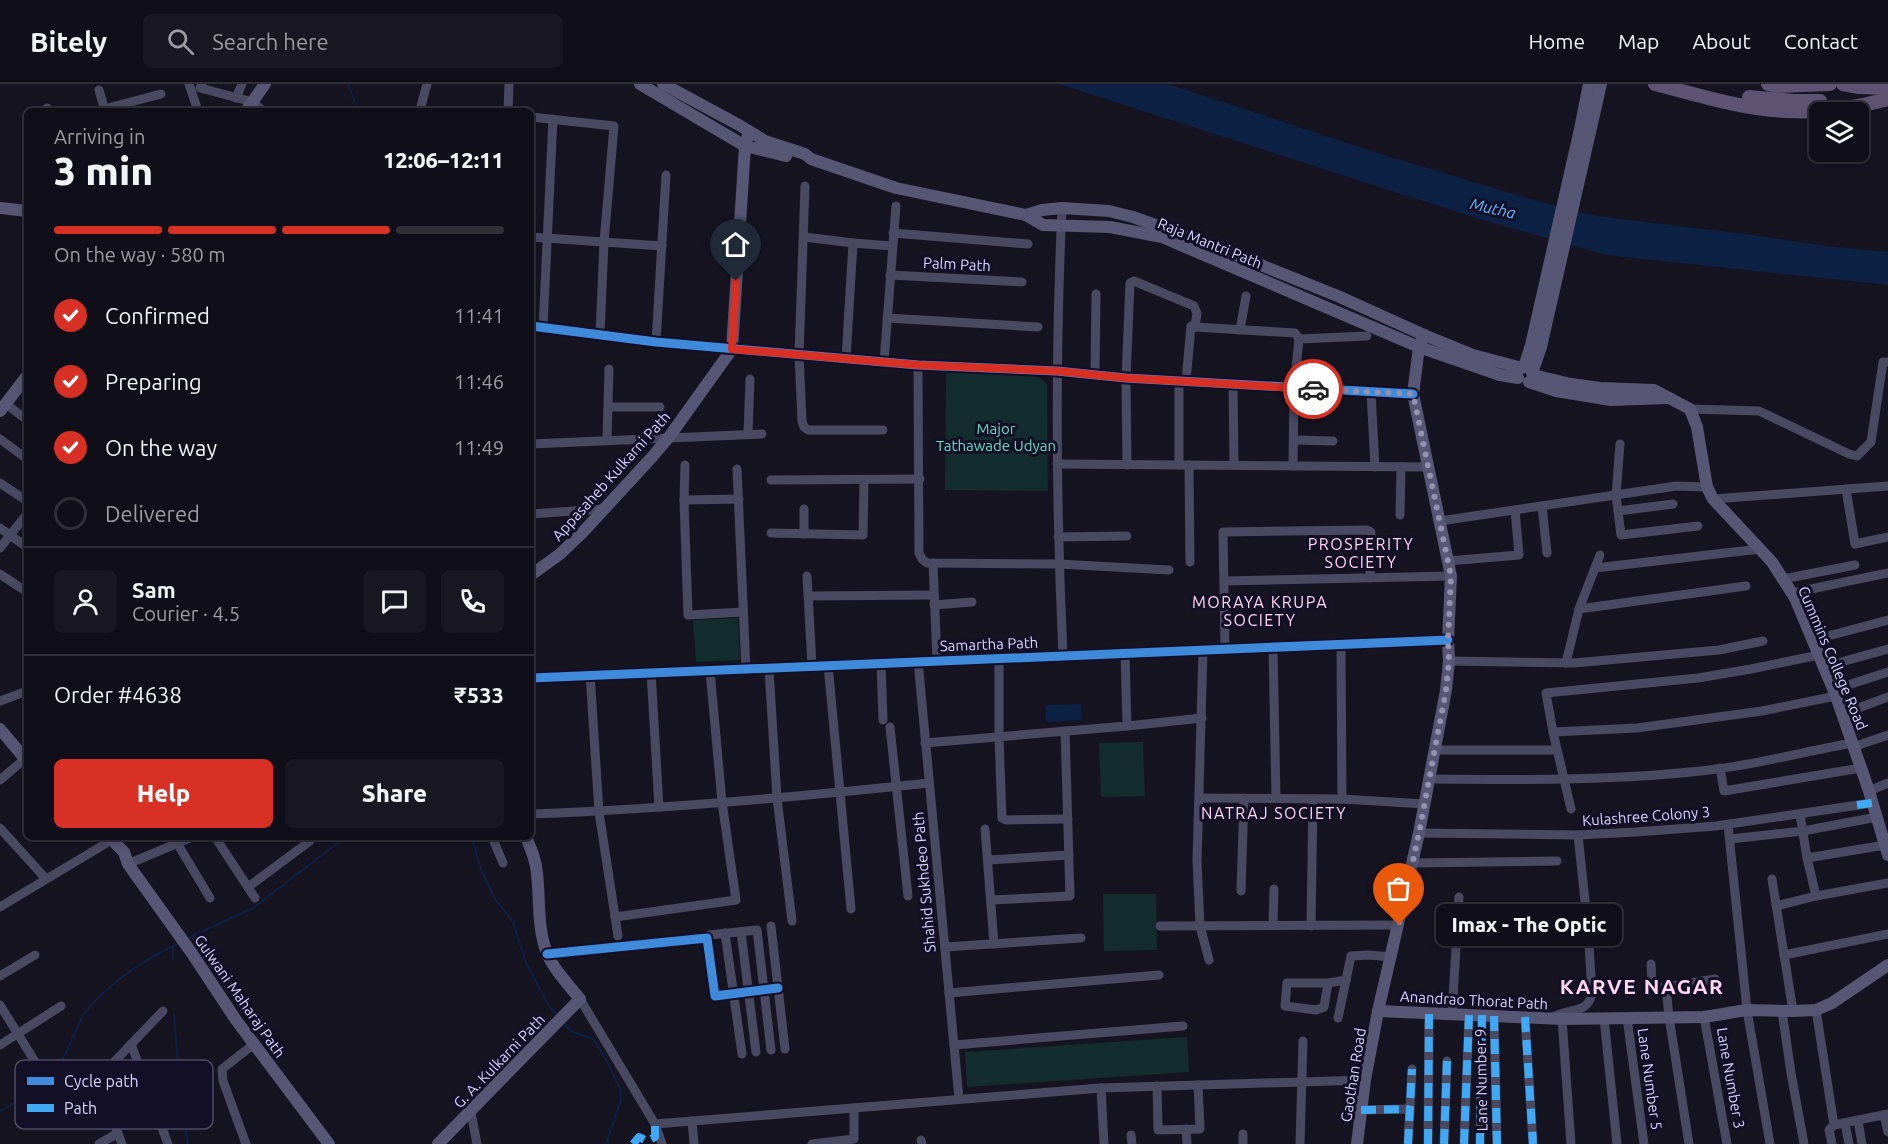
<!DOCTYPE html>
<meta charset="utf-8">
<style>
:root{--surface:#100f19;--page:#191822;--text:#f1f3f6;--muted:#9c9ca2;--line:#302f38;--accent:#d93025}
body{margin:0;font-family:Ubuntu,sans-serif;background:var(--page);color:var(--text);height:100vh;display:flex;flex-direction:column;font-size:22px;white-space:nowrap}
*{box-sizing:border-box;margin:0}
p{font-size:20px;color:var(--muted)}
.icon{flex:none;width:33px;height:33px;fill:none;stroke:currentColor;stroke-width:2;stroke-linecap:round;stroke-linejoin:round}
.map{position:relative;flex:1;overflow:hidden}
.drawer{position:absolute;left:24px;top:24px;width:510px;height:732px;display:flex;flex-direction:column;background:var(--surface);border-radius:9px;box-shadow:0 3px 9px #0003,0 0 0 2px var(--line)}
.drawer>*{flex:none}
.fabs{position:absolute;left:1809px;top:18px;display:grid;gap:12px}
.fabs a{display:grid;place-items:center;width:60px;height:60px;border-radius:9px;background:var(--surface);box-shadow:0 3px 9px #0003,0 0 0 2px var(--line);font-size:30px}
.pin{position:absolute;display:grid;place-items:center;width:51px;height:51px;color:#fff;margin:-62px -26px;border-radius:50% 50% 50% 0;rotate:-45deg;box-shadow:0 0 6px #0007}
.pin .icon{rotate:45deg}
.courier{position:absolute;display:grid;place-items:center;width:60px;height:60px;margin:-30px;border:4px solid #d93025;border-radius:50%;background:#fff;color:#222;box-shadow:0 2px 8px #0007}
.bubble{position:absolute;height:42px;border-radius:9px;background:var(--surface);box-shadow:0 3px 9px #0003,0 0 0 2px var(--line);font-size:20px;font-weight:800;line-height:42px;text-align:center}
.summary em{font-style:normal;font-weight:800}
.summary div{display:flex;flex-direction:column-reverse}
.summary{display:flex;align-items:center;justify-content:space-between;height:102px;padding:0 30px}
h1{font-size:39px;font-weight:800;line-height:45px}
.bar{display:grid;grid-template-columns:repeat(4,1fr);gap:9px 6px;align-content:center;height:72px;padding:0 30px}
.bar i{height:8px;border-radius:4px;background:var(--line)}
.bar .current{background:var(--accent)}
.bar p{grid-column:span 4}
.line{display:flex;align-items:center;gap:15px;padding:0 30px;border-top:2px solid var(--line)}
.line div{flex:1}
.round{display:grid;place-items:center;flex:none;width:63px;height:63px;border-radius:9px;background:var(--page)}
ol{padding:0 30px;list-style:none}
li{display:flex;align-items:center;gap:18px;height:66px}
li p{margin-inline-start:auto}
li .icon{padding:6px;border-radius:50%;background:var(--accent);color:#fff;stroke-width:4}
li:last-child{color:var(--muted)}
li i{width:33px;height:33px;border:3px solid var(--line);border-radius:50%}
.button{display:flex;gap:12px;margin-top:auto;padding:12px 30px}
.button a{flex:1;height:69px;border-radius:9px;background:var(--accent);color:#fff;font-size:24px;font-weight:800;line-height:69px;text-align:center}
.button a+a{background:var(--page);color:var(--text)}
header{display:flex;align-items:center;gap:36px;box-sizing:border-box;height:84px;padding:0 30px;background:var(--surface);border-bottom:2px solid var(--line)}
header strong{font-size:28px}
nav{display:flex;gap:33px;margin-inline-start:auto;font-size:21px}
.search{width:420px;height:54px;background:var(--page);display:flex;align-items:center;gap:15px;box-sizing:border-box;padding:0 21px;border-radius:9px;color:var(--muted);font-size:22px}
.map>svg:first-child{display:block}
</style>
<header>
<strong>Bitely</strong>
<div class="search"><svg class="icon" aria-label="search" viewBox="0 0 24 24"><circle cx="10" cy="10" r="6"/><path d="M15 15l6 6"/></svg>Search here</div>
<nav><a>Home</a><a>Map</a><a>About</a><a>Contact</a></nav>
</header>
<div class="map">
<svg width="1888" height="1060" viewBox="0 0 1888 1060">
<rect width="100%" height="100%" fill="#161421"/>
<g fill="#132c2d">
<path d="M946,287L1028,290L1040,294L1047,300L1048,407L945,406Z"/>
<path d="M738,534L740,576L696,578L693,536Z"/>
<path d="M1143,658L1145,712L1101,713L1099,659Z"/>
<path d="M1103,810H1156L1157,866L1104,867Z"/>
<path d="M1187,953L1189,988L967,1003L965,968Z"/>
</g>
<g fill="#0d2144">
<path d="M1059,0H1168L1371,67L1537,117L1596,132L1752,151L1826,162L1888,168V201L1606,171L1473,133Z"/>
<path d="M1081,620L1082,636L1046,638V621Z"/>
</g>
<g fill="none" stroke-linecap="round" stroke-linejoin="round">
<g stroke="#0d2144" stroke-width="2">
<path d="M348,0L358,27"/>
<path d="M472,753L480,783L495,815L513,838L526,879L549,922L557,931"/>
<path d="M186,855L253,824L339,758L343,753"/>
<path d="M173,875V862"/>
<path d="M174,930L180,1006L188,1060"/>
<path d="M563,938L571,947L593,955L607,977L620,1005L621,1016L606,1060"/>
<path d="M0,1027C29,1011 51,998 67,967C73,955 77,941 84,930C105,901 147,874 179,859"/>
</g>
<g stroke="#4a4962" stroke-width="9">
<path d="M189,0L198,27"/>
<path d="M202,0L200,4L253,18L263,27"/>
<path d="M99,6L105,27"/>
<path d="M236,14L242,0"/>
<path d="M47,24L48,27"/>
<path d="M104,25L161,10"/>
<path d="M420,26L427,0"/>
<path d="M508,27L509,0"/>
<path d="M531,33L614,42L604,158L600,251"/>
<path d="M805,102L799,271L802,337L804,343L808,346H883"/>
<path d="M1062,124C1055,273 1056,423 1063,572"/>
<path d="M893,149L1028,160"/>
<path d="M531,153L662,162"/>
<path d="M804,153L853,159"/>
<path d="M890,191L1022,198"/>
<path d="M887,234L1038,243"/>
<path d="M531,242L656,258L918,281L1057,287L1126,294L1413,310"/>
<path d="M543,243L553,35"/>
<path d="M1195,243L1295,249L1299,255L1294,303L1293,382"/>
<path d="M1240,246L1246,212"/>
<path d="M1299,255L1367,252"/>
<path d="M656,258L666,91"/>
<path d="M846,274L853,159L892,162"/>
<path d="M884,278L896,122"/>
<path d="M918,281L919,469L922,475L927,479L1059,480L1169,486"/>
<path d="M1095,291L1096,210"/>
<path d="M1233,300L1234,381"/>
<path d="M1371,308L1375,383"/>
<path d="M6,320L27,336"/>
<path d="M608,323H660"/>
<path d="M1690,325L1759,327L1849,370L1857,372L1871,358L1883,278H1888"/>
<path d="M748,350L750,295"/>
<path d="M0,355L27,375"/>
<path d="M607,356L609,285"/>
<path d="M1294,356L1333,357"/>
<path d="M531,360L762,350"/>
<path d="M1620,360L1616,411L1621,451L1698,442"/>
<path d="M1057,380L1429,383"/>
<path d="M1127,381L1126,294L1130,199L1134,197L1194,222L1197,229L1195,243L1191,242L1186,297L1191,298"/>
<path d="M1179,381V297"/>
<path d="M1189,381L1190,478"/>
<path d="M737,385L746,586"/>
<path d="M771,396L920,395"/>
<path d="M0,399L27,417"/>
<path d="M1846,405L1855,460L1888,453"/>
<path d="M739,415L684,416L688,531L743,528"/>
<path d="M1713,415L1888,402"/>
<path d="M684,416L685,381"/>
<path d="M1542,422L1547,469"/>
<path d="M804,425V450"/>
<path d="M1618,427L1673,420"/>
<path d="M531,430L603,425"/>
<path d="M1400,431L1401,383"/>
<path d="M1440,437L1676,402L1707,403"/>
<path d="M0,444L27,463"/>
<path d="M771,449L863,451L864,396"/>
<path d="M1058,453L1127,452"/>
<path d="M0,464L27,430"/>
<path d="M1448,477L1519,471L1515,426"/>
<path d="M933,479L937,577"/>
<path d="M1595,484L1760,465"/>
<path d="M0,490L27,508"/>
<path d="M807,492L812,581"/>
<path d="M1783,495L1855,481"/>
<path d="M1224,497L1451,492"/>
<path d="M1792,509L1888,489"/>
<path d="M808,512L933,511"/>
<path d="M934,521L972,518"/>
<path d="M1579,525L1600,471"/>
<path d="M1813,556L1888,536"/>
<path d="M1341,561L1342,715"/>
<path d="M1273,563L1276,714"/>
<path d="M1225,565L1223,448L1367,446L1371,448L1370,494"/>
<path d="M1203,566L1197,777L1200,842L1209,876"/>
<path d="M1125,569L1127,642"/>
<path d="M999,574V653L1002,734L1006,736L1068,735"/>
<path d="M918,577L959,1015"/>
<path d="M1449,577L1574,579L1719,566L1763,557"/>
<path d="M881,579L883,636"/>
<path d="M1566,579L1579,525L1746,502"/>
<path d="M828,581L851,825"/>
<path d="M1823,583L1888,565"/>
<path d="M769,585L777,714L792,837"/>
<path d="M651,588L659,723"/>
<path d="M590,590L599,728L618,852"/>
<path d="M1833,606L1888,588"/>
<path d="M0,617L27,607"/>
<path d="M1842,630L1888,613"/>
<path d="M890,643L908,812"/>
<path d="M1553,648L1637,644L1762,627L1836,612"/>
<path d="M925,659L1127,642L1202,634"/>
<path d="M1853,663L1888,651"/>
<path d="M1434,666H1557"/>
<path d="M1720,684L1724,707L1861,684"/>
<path d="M1429,695C1526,696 1621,697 1717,685C1762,679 1808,667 1852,659"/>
<path d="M0,696L27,673"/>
<path d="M1869,707L1888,699"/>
<path d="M1199,714L1342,715L1425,720"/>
<path d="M1571,725L1553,648L1546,609L1698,594L1751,585L1819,571"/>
<path d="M531,730C664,725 797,713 929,699"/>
<path d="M1728,741L1747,926L1770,1060"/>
<path d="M0,744L46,795"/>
<path d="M985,745L994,860"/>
<path d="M1419,749L1578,751L1636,748L1716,742L1872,719"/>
<path d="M215,753L255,814"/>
<path d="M492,753L503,779"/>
<path d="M1730,755L1803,747L1877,733"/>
<path d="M177,759L210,814"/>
<path d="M1807,774L1885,761"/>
<path d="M988,776L1069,771"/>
<path d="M1413,779L1557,777"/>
<path d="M128,780L192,753"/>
<path d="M1772,795L1793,927"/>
<path d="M248,803L310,757"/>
<path d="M1241,807L1244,714"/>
<path d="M1816,812L1888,799"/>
<path d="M991,816L1070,812L1065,647"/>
<path d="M1776,822L1816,812L1807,774L1800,730"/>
<path d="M0,823L105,760"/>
<path d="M615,833L736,816L722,718L710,587"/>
<path d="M1273,841L1274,805"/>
<path d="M771,842L785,965"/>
<path d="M1160,842L1399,841"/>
<path d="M1311,842L1313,715"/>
<path d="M741,848L756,968"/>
<path d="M725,849L742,970"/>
<path d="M707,854L709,851L757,846L771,966"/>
<path d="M945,863L1081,854"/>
<path d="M547,870L707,854L715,912L778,904"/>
<path d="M1784,871L1888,850"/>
<path d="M1651,880L1652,899L1657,903H1666L1669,933L1689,1060"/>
<path d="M0,892L35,871"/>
<path d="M1328,899H1287L1285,922L1316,926L1324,923L1328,899L1346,896L1351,872L1368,871L1392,873"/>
<path d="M1666,903L1715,895"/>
<path d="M949,909L1159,891"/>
<path d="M580,915L655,1040L662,1060"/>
<path d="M0,921L42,989"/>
<path d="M1816,926L1834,1041"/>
<path d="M1782,927L1791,989L1804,1060"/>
<path d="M1452,930L1459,813"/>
<path d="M1494,932L1497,1060"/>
<path d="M1525,933L1533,1060"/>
<path d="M1704,933L1727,1060"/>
<path d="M1338,934L1346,896"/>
<path d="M1552,934C1569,923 1588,931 1592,909L1588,845L1578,751"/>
<path d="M1604,934L1617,1060"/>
<path d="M1627,934L1644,1060"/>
<path d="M1562,935L1571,1060"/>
<path d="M131,960L168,1060"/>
<path d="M0,961L61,922"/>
<path d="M954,961L1183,942"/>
<path d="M1157,1002L1158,1046L1200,1045L1198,1001"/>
<path d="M1101,1004L1104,1060"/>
<path d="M1361,1026L1410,1025"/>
<path d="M471,1028L477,1060"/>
<path d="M1884,1031L1888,1048"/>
<path d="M692,1037L694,1060"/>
<path d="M1858,1037L1862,1060"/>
<path d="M1845,1039L1849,1060"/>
<path d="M655,1040L1101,1004L1365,996"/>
<path d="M1186,1045L1187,1060"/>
<path d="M1243,1050V1060"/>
<path d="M1131,1051L1132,1060"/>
<path d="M921,1056L922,1060"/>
<path d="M99,1060L118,1049"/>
<path d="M122,1060L108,1023L106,1000L114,978L163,927"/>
<path d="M246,1060L223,997L222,985L254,960"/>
<path d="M812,1060L854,1055V1024"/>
<path d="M1300,1060L1303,957"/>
<path d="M1408,1060L1412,985"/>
<path d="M1428,1060L1429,929"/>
<path d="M1444,1060L1447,977"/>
<path d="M1464,1060L1469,931"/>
<path d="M1480,1060L1482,931"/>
<path d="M1832,1060L1829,1046L1834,1041L1888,1030"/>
</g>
<g stroke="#575674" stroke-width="12">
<path d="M640,0L745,62L786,72"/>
<path d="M663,0L739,41L765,57L805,70L811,75L896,104L1026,131L1043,141L1110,143L1162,153L1419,263L1500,291L1518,294"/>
<path d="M246,27L265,0"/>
<path d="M0,124L27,127"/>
<path d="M1026,131L1042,126L1062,124L1109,127L1133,133L1219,164L1340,213L1424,251L1473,271L1522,284"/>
<path d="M1524,283L1531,261L1580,45L1589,0"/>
<path d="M1532,289L1541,263L1601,0"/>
<path d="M1533,291L1571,300L1600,304L1654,306L1690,325L1697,343L1707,403L1713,415L1772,478L1795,514L1836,612L1869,707L1888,771"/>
<path d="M1529,298L1556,307L1611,316L1669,314"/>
<path d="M0,327L27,292"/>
<path d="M531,491L560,470L583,448L653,372L669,353L732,265L745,62L749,48"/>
<path d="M531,594L1448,556"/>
<path d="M0,645L27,677"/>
<path d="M109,753L124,768L128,780L191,868L236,936L329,1060"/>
<path d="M1378,927L1562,935L1704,933L1747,926L1793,927L1816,926L1832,919L1888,881"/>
<path d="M438,1060L580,915C568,900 554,886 547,869C537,844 540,815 537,789C536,776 531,765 526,753"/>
<path d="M1357,1060L1365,996L1378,927L1419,749L1446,606L1449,577L1448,556L1451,492L1413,310L1419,263L1424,251"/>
</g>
<g stroke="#5e5373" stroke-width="14">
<path d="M1655,0C1698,11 1742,25 1787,27C1821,29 1855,24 1888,15"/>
<path d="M1768,0L1777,2L1830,0"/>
<path d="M1843,0L1859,3L1888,4"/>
<path d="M1749,13L1794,17H1820"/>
</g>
<g stroke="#3fa9f5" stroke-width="8" stroke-dasharray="15 8" stroke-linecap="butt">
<path d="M1857,721L1872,719"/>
<path d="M1494,932L1497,1060"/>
<path d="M1525,933L1533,1060"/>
<path d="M1361,1026L1410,1025"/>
<path d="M633,1060L639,1053L647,1057L655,1053V1040"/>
<path d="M1408,1060L1412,985"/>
<path d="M1428,1060L1429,929"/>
<path d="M1444,1060L1447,977"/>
<path d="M1464,1060L1469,931"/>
<path d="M1480,1060L1482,931"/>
</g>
<defs>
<g id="cycleway">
<path d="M531,242L656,258L918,281L1057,287L1126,294L1413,310"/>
<path d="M531,594L1448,556"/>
<path d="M547,870L707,854L715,912L778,904"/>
</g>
</defs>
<use href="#cycleway" stroke="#130f26" stroke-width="13"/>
<use href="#cycleway" stroke="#408adc" stroke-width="9"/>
</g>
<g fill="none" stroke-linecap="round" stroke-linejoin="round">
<path stroke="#9591b1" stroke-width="6" stroke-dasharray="0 10.8" d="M1313,305L1413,310L1451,492L1448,556L1449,577L1446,606L1419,749L1399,841"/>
<path stroke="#d93025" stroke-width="8" d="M736,197L732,265L918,281L1057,287L1126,294L1313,305"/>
</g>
<g text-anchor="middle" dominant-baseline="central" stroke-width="6" stroke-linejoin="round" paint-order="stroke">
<g font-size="15" fill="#d9d4ff" stroke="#130f26">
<text transform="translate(1210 159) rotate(22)">Raja Mantri Path</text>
<text transform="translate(957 180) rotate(3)">Palm Path</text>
<text transform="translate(611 392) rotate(-48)">Appasaheb Kulkarni Path</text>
<text transform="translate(989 560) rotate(-2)">Samartha Path</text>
<text transform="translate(1833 574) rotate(67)">Cummins College Road</text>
<text transform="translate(1646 732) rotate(-4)">Kulashree Colony 3</text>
<text transform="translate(924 798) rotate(-95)">Shahid Sukhdeo Path</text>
<text transform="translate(240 912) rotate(55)">Gulwani Maharaj Path</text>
<text transform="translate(1474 916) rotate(3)">Anandrao Thorat Path</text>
<text transform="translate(499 977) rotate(-46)">G. A. Kulkarni Path</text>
<text transform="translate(1353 991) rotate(-81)">Gaothan Road</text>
<text transform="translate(1731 994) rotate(80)">Lane Number 3</text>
<text transform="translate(1650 995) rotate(82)">Lane Number 5</text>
<text transform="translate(1481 996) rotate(-91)">Lane Number 9</text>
</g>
<g font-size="15" fill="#5fe0c0" stroke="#130f26">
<text x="996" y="344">Major<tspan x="996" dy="17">Tathawade Udyan</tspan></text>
</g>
<g font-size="16" font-style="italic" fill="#62b6ff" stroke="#130f26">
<text transform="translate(1493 124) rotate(13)">Mutha</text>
</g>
<g font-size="16" letter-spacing="1.5" fill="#ffd6f0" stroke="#130f26">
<text x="1361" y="460">PROSPERITY<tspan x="1361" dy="18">SOCIETY</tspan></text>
<text x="1260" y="518">MORAYA KRUPA<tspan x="1260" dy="18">SOCIETY</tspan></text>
<text x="1274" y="729">NATRAJ SOCIETY</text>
</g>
<g font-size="21" font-weight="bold" letter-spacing="1.5" fill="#ffd6f0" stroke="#130f26">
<text x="1642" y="902">KARVE NAGAR</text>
</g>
</g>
<rect x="15" y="976" width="198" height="69" rx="9" fill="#130f26" stroke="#4e4a67" stroke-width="1.5"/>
<rect x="27" y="993" width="27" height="8" fill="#408adc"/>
<rect x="27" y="1020" width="27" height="8" fill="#3fa9f5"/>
<g font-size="16" fill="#d9d4ff">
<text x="64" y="1003">Cycle path</text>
<text x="64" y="1030">Path</text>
</g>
</svg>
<div class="fabs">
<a><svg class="icon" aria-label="layers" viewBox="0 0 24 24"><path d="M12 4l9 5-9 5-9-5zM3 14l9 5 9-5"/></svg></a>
</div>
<div class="pin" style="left:1399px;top:841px;background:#ea580c"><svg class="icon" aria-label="bag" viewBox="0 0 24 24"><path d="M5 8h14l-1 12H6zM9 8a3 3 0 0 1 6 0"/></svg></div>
<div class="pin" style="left:736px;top:197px;background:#1f2937"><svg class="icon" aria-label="home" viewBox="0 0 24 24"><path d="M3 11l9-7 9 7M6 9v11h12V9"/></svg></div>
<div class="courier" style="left:1313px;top:305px"><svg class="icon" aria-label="car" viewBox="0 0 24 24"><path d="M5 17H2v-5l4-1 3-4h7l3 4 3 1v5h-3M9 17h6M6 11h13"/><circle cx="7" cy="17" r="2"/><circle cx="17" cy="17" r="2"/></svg></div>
<div class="bubble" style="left:1436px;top:820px;width:186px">Imax - The Optic</div>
<section class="drawer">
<div class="summary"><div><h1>3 min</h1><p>Arriving in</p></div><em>12:06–12:11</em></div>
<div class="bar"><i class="current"></i><i class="current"></i><i class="current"></i><i></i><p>On the way · 580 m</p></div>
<ol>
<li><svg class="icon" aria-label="check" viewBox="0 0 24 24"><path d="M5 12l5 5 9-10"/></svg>Confirmed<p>11:41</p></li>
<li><svg class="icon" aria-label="check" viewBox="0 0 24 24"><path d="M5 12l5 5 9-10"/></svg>Preparing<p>11:46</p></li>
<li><svg class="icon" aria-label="check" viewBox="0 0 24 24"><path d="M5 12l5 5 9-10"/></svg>On the way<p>11:49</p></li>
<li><i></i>Delivered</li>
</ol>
<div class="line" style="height:108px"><a class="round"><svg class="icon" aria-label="person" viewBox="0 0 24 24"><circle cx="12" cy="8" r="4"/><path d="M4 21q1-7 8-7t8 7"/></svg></a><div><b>Sam</b><p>Courier · 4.5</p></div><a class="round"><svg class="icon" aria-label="chat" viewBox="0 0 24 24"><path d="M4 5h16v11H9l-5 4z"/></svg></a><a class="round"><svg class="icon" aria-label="phone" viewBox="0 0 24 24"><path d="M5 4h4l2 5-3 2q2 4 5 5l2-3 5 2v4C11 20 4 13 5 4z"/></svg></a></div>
<div class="line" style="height:78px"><div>Order #4638</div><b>₹533</b></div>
<div class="button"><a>Help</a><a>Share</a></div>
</section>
</div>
